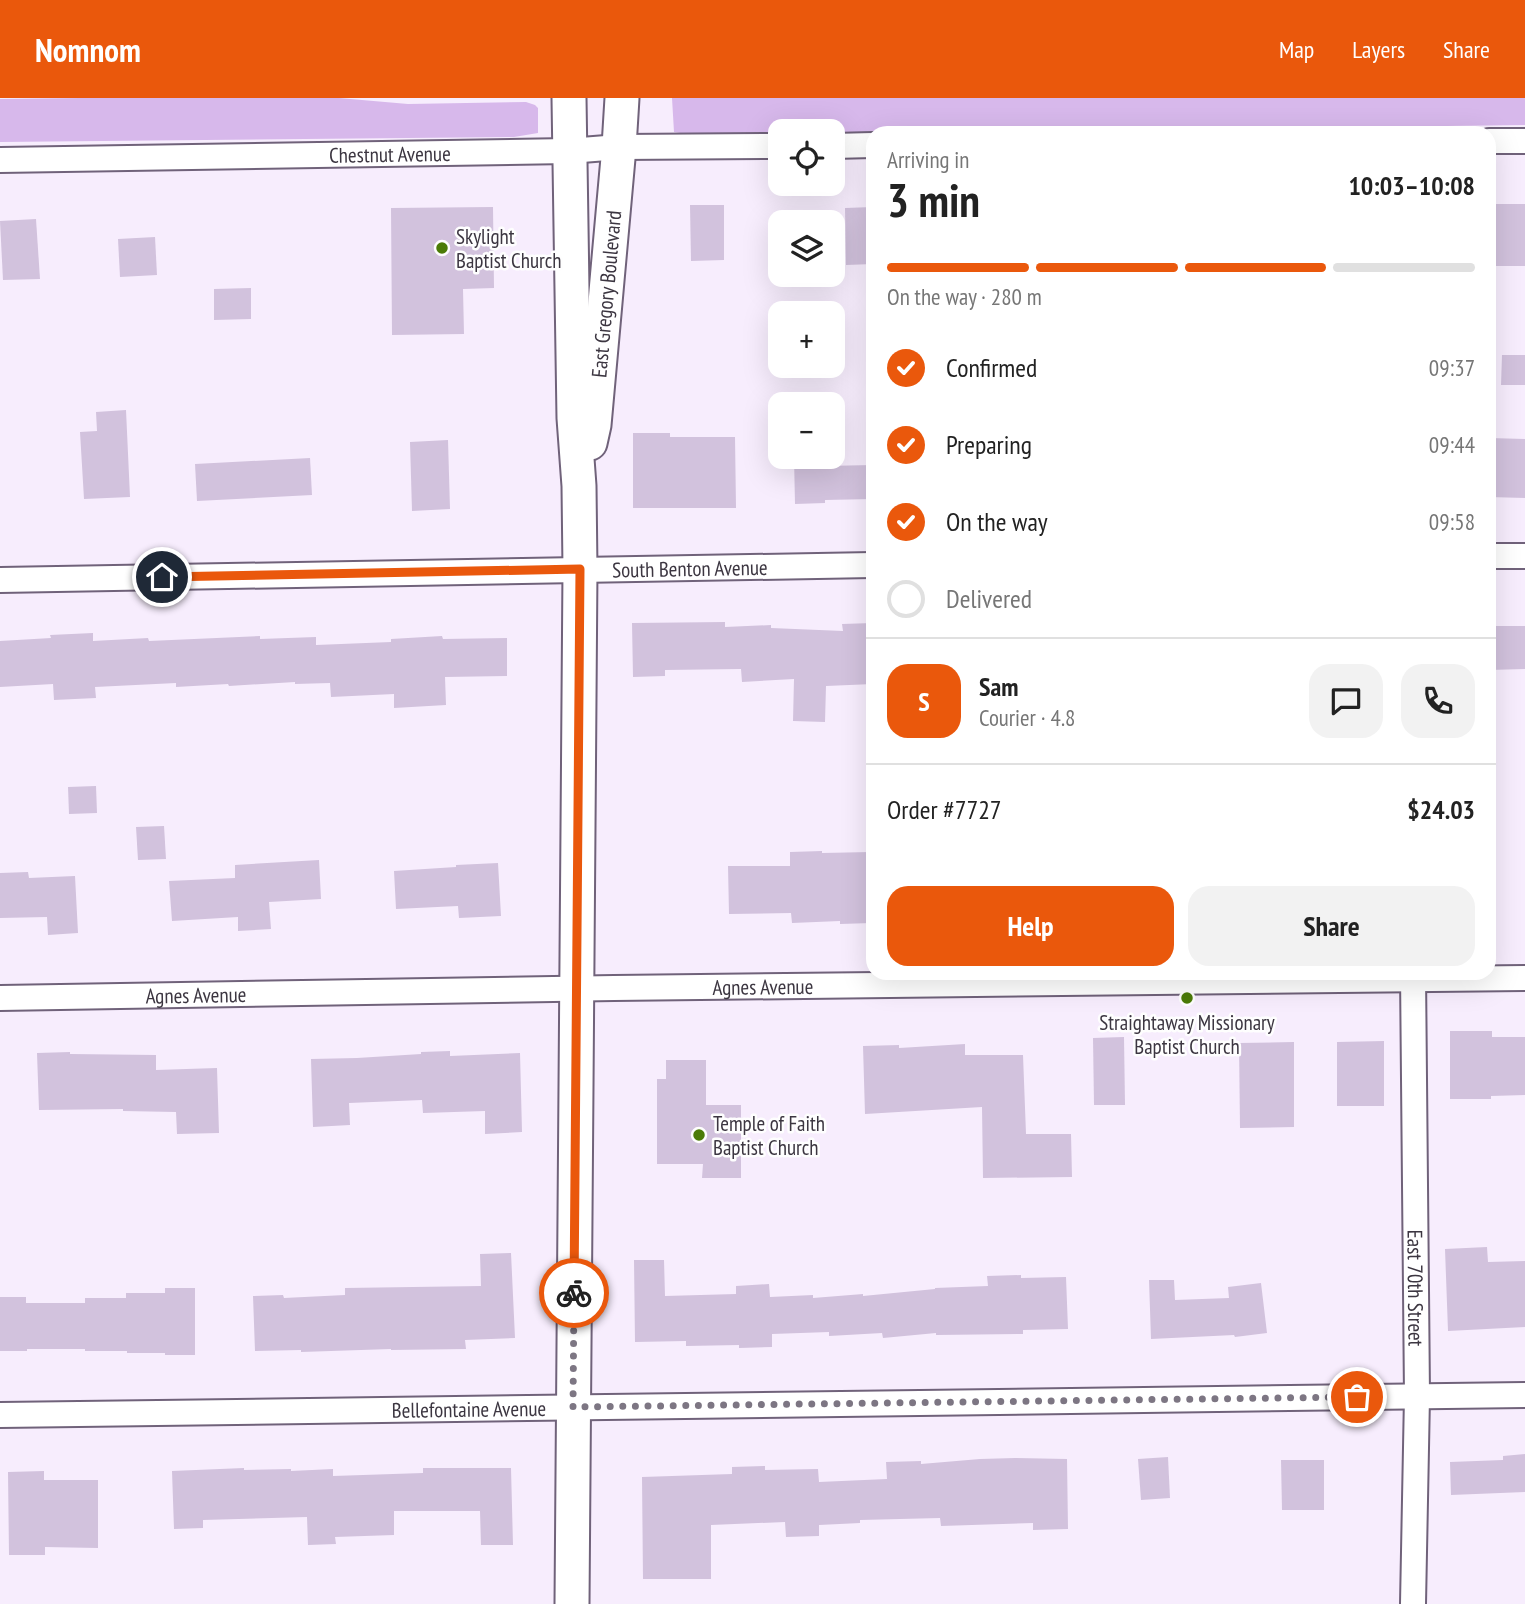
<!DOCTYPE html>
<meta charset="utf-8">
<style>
:root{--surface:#fff;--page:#f2f2f2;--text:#222;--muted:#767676;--line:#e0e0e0;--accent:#ea580c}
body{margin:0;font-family:"PT Sans Narrow",sans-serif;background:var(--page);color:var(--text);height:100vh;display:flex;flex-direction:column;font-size:26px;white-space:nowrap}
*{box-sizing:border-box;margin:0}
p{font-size:23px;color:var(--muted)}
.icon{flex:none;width:38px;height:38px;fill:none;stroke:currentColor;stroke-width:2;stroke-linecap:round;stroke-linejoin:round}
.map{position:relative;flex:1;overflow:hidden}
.sheet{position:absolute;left:866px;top:28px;width:630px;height:854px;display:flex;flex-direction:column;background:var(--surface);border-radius:21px;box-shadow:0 7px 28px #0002}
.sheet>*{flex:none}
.controls{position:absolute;left:768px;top:21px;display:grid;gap:14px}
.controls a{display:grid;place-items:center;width:77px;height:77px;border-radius:14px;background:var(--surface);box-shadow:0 7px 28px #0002;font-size:35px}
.pin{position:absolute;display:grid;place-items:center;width:60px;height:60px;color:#fff;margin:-30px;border:4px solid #fff;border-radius:50%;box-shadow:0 2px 7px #0007}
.courier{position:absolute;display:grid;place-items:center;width:70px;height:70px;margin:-35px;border:5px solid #ea580c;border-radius:50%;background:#fff;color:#222;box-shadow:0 2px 9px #0007}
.summary em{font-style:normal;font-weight:700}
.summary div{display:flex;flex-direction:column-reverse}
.summary{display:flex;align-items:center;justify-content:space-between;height:119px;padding:0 21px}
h1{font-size:46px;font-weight:700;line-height:52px}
.bar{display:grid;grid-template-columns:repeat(4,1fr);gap:10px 7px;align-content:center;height:84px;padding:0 21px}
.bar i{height:9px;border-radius:5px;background:var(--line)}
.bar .current{background:var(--accent)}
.bar p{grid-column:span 4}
.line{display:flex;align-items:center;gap:18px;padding:0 21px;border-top:2px solid var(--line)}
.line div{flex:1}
.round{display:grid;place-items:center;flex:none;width:74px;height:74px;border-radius:21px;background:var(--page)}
ol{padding:0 21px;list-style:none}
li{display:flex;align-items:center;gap:21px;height:77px}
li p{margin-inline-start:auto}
li .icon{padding:7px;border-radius:50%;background:var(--accent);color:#fff;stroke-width:4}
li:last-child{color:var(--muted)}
li i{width:38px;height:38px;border:4px solid var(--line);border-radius:50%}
.button{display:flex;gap:14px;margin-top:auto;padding:14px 21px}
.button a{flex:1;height:80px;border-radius:21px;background:var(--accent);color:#fff;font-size:28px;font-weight:700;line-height:80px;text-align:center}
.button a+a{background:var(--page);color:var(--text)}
header{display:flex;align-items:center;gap:42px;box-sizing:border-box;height:98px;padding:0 35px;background:var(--accent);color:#fff}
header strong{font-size:33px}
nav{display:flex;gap:38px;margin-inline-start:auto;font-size:24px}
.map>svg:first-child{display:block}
</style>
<header>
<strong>Nomnom</strong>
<nav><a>Map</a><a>Layers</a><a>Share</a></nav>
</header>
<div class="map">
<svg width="1525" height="1506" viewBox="0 0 1525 1506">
<rect width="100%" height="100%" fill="#f7edfd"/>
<g fill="#d7b8eb">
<path d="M80,0H339L408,6L526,4L535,7L538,10V35L514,39L0,44V1Z"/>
<path d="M672,0H1525V27L833,36V33H780V36L692,37L674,34Z"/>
</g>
<g fill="#d2c2dd">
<rect x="1489" y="106" width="36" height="62"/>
<path d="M690,107H724V162L691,163Z"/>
<path d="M493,109L494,190L463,191L464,236L392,237L391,110Z"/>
<path d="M873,109V166L846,167L845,110Z"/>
<path d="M36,121L40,181L3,182L0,123Z"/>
<path d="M155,139L157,177L120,179L118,141Z"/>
<path d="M251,190V221L214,222V191Z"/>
<path d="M1502,257H1525V287H1501Z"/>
<path d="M126,312L130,399L84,401L80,334L97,333L96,314Z"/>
<path d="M633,335H670V339H735L736,410H633Z"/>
<path d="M1489,340L1525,341V400L1489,399Z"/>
<path d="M448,342L450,411L412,413L410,344Z"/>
<path d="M794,359H824L825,368L873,367V401L825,402V405L795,406Z"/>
<path d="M310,360L312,397L197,403L195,366Z"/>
<path d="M725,524V529L771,527V530L843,533L842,526L873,525V586L826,588L825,624L793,623L794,581L742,584L741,571L665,572V578L633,579L632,525Z"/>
<path d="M1489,528H1525V571L1489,572Z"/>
<path d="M93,535V543L148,540L149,543L260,538V541L316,539V547L391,544V541L442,538L443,541L507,540V578L445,579L446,607L394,610V596L331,599L330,585L295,586V584L229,588L228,586L176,589V585L95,589L96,600L54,602L53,586L0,589V543L51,540L50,537Z"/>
<path d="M96,688L97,715L69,716L68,689Z"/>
<path d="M164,728L166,761L138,762L136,729Z"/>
<path d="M822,753V755L871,754V825L840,826V823L792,825L791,815L729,816L728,768H790V754Z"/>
<path d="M319,762L321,801L269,804L271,831L238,833V819L172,823L169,783L235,780V767Z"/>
<path d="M498,765L501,818L459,820L458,808L396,811L394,773L456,769V767Z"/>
<path d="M28,774L29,780L75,778L78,835L48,837L47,819L0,820V775Z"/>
<path d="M1450,933H1492V939H1525V997L1491,998V1001H1450Z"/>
<path d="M1124,939L1125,1007H1094L1093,940Z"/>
<path d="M1384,943V1008H1337V944Z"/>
<path d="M1294,944V1029L1240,1030L1239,945Z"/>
<path d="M965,946V957H1023L1026,1036H1071L1072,1079L983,1080L982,1009L865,1016L863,948L899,947V950Z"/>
<path d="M450,953V958L520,955L522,1034L485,1036V1013L423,1015L422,1002L349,1005L350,1027L313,1029L311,961L357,960L421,956V954Z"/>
<path d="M70,954V956L156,957V972L217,970L219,1035L177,1036L176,1014L123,1013V1011L39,1012L37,955Z"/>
<path d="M666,962H706V1007H741V1080H702L703,1066H657V981H666Z"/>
<path d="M1487,1149L1488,1164L1525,1163V1229L1448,1233L1445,1151Z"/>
<path d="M511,1155L515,1240L465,1242L466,1251L391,1252V1251L301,1254V1252L255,1253L253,1198L283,1197L284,1200L345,1197V1190L481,1188L480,1156Z"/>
<path d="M634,1162H664L665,1198L736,1196V1188L769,1186L770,1199L813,1197V1200L863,1196V1198L935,1191V1190L988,1188L987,1178L1021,1177V1180L1066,1179L1068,1231L1023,1232V1236L936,1237V1235L883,1240L882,1235L829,1238V1234L772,1236V1249L739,1250V1247L686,1248V1243L635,1244Z"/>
<path d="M1149,1182H1174L1175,1202L1229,1200L1228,1189L1261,1185L1267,1235L1235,1239L1234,1237L1151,1241Z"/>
<path d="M165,1190H195V1257H165V1255H127V1253H85V1251H27V1253H0V1199H26V1205H85V1200H126V1195H165Z"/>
<path d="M1525,1356V1394L1451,1397L1450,1364L1503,1362V1358Z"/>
<path d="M1168,1359L1170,1400L1141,1402L1138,1361Z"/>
<path d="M1015,1360L1067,1361L1068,1431L1033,1432V1425L941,1428L940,1420L860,1422V1425L819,1427V1438L786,1439L785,1424L711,1427V1481H643L642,1379L732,1376V1369L765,1368V1372L818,1371L819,1384L887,1381L886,1364L921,1363V1366L980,1361Z"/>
<path d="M1281,1362H1324V1412H1282Z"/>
<path d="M244,1370V1372L291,1371V1373L333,1371V1378L423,1375V1370H511L513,1447H481L480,1413H394V1437L335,1439L336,1446L308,1447L307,1419L203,1422V1430L174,1431L172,1373Z"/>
<path d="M44,1373V1382H98V1450L45,1449V1457H9L8,1374Z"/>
</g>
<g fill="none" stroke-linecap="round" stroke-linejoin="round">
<defs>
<g id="street">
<path d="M1489,43H1525"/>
<path d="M833,48L873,47"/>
<path id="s1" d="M0,62L569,53L619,49L780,48"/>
<path d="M1489,458H1525"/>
<path id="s2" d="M0,482L873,467"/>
<path id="s3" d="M1413,875L1417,1298L1413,1506"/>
<path id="s4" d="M0,900L614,890L1525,880"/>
<path id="s5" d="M0,1317L1525,1297"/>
</g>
<g id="secondary">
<path d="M569,0L574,320L579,388L580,471L572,1506"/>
<path id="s6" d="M590,345L594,327L619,49L622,0"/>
</g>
</defs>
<use href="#street" stroke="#70627a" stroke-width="28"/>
<use href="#secondary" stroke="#70627a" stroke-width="37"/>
<use href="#street" stroke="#fff" stroke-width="24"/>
<use href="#secondary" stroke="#fff" stroke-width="33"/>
</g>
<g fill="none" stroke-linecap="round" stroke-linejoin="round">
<path stroke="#7d7683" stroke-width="7" stroke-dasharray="0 12.6" d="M574,1195L573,1309L1357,1299"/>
<path stroke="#ea580c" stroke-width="9" d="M162,479L580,471L574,1195"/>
</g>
<g fill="#4b7b07" stroke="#fefefe" stroke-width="2.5">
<circle cx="442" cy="150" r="7"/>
<circle cx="1187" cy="900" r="7"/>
<circle cx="699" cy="1037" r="7"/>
</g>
<g text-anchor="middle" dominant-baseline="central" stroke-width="5" stroke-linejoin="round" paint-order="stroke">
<g font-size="21" fill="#3c3641" stroke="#fefefe">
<text stroke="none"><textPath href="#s1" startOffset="390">Chestnut Avenue</textPath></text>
<text stroke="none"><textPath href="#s6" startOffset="150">East Gregory Boulevard</textPath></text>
<text stroke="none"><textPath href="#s2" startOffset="690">South Benton Avenue</textPath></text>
<text stroke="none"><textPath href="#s4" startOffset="763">Agnes Avenue</textPath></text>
<text stroke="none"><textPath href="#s4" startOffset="196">Agnes Avenue</textPath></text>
<text stroke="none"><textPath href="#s3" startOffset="315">East 70th Street</textPath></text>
<text stroke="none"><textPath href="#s5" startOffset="469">Bellefontaine Avenue</textPath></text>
</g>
<g font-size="21" fill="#3c3641" stroke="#fefefe" text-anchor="start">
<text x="456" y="138">Skylight<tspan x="456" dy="24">Baptist Church</tspan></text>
<text x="1187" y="924" text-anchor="middle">Straightaway Missionary<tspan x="1187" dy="24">Baptist Church</tspan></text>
<text x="713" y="1025">Temple of Faith<tspan x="713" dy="24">Baptist Church</tspan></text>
</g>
</g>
</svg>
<div class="controls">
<a><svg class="icon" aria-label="locate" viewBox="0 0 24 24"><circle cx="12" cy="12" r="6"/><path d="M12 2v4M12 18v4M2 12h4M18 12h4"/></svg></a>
<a><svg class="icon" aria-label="layers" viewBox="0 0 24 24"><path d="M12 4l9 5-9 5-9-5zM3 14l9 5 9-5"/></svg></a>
<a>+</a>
<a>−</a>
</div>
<div class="pin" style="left:1357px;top:1299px;background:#ea580c"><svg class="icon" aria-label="bag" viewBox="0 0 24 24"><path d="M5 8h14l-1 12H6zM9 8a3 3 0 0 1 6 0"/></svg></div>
<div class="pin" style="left:162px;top:479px;background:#1f2937"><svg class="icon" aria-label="home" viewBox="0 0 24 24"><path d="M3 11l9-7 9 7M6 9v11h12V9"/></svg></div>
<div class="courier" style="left:574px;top:1195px"><svg class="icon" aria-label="bike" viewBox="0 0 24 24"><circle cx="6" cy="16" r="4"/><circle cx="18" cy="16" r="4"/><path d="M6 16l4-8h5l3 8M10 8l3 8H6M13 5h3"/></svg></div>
<section class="sheet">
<div class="summary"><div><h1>3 min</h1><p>Arriving in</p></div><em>10:03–10:08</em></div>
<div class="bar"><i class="current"></i><i class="current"></i><i class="current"></i><i></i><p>On the way · 280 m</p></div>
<ol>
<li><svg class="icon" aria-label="check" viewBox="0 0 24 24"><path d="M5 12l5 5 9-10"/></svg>Confirmed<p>09:37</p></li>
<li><svg class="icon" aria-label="check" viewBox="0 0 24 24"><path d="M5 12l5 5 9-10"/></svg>Preparing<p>09:44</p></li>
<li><svg class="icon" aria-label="check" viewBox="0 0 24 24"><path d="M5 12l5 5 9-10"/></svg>On the way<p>09:58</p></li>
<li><i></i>Delivered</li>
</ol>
<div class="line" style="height:126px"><b class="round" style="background:var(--accent);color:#fff">S</b><div><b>Sam</b><p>Courier · 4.8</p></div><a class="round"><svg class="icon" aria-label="chat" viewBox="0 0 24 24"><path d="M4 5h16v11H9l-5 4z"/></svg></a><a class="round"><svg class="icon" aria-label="phone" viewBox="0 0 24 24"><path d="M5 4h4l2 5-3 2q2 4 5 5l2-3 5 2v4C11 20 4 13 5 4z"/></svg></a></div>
<div class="line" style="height:91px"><div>Order #7727</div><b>$24.03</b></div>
<div class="button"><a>Help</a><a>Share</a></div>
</section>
</div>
